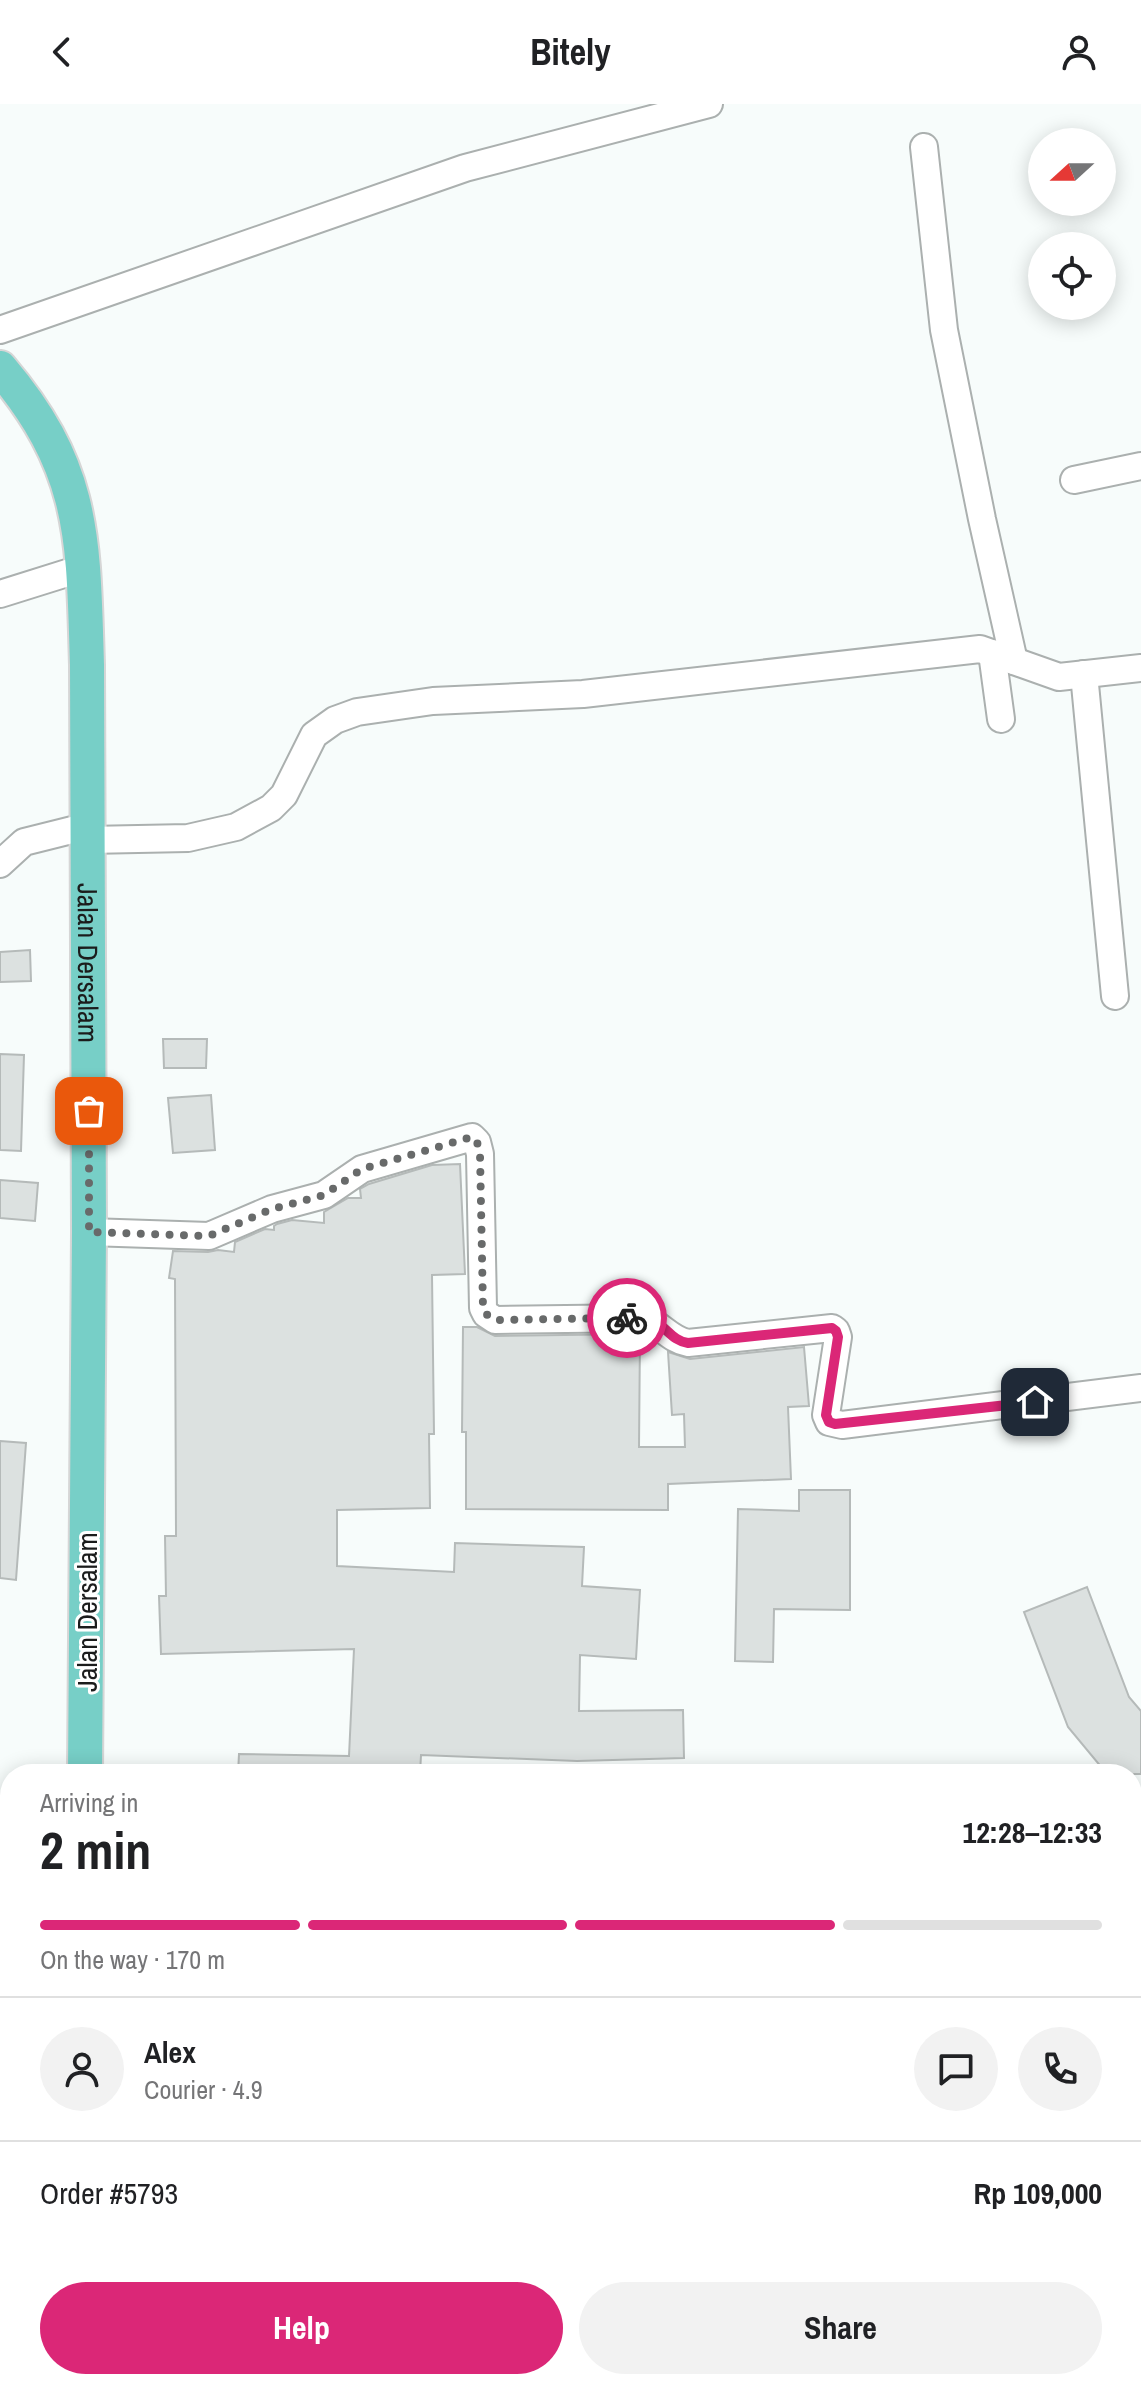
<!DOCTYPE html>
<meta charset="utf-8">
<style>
:root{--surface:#fff;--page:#f2f2f2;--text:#202124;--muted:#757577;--line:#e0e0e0;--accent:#db2777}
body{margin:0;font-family:"Archivo Narrow",sans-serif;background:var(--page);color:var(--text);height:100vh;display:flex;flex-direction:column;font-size:30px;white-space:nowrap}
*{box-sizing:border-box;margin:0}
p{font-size:26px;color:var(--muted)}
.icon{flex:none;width:44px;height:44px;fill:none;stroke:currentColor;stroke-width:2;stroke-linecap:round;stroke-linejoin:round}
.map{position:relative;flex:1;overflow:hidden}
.drawer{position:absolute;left:0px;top:1660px;width:1142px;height:626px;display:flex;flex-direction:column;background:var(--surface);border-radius:32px 32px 0 0;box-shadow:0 4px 20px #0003}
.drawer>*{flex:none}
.needle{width:52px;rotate:249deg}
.fabs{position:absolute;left:1028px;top:24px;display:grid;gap:16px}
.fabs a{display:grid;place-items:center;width:88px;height:88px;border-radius:50%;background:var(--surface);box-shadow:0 4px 20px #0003;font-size:40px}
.pin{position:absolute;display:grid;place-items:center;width:68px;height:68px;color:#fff;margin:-34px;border-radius:16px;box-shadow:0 4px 12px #0006}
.courier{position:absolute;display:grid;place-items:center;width:80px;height:80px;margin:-40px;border:6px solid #db2777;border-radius:50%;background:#fff;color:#222;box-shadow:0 2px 10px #0007}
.head em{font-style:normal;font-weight:700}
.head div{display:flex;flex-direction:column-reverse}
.head{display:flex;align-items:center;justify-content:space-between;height:136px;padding:0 40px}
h1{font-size:52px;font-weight:700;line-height:60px}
.bar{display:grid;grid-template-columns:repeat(4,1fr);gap:12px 8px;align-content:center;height:96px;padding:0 40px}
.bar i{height:10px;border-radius:6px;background:var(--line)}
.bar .current{background:var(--accent)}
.bar p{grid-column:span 4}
.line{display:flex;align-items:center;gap:20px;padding:0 40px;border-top:2px solid var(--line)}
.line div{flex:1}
.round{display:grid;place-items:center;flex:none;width:84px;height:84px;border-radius:42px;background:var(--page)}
.primary-button{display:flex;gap:16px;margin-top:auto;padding:16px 40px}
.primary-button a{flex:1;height:92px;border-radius:48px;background:var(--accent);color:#fff;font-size:32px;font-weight:700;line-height:92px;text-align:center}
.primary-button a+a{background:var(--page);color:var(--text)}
header{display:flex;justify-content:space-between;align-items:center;height:104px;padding:0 40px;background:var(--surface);font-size:36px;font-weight:700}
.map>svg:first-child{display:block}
</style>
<header><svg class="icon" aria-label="back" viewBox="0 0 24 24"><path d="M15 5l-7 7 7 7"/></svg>Bitely<svg class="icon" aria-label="person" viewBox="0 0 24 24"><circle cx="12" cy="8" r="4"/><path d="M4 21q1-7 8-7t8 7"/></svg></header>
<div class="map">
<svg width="1141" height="2285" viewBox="0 0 1141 2285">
<rect width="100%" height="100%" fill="#f7fcfb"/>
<g fill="#dce1e0" stroke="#b5bab9" stroke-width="2">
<path d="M30,846L31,877L0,878V848Z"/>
<path d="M163,935H207L206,964H164Z"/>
<path d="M0,950L24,951L21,1047L0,1046Z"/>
<path d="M211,991L215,1046L173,1049L168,994Z"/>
<path d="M460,1060L465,1170L432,1171L434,1330H429L430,1404L337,1406V1462L454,1468L455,1439L584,1443L582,1482L640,1486L636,1555L580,1551L579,1607L683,1606L684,1654L577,1657L421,1651L420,1670H238L239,1650L349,1652L354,1545L161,1550L159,1492H166L165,1432H176L175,1175L169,1174L173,1147L208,1148L218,1146L234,1148L235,1138L265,1125L274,1126V1122L277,1120L292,1116L324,1119V1108L348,1094H361L360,1085L369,1080L432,1061Z"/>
<path d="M0,1076L38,1079L35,1117L0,1114Z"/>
<path d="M463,1223H477L495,1232L640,1230L639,1343H685L684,1310L672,1311L668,1248L690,1255L804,1243L809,1302L788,1303L791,1375L668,1380V1406L466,1405V1328H462Z"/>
<path d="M0,1337L26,1339L16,1476L0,1474Z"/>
<path d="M799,1386H850V1506L774,1505L773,1558L735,1557L738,1405L799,1407Z"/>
<path d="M1087,1483L1129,1593L1141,1607V1670H1107L1068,1623L1024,1508Z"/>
</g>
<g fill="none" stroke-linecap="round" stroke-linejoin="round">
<defs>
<g id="minor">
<path d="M924,43L944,226L982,415L1014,557"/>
<path d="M0,226L465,64L709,0"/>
<path d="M1074,376L1141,362"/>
<path d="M0,490L83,464"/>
<path d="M992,549L1001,615"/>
<path d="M1084,570L1115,892"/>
<path d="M88,736L188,734L236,723L271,704L284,691L314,631L335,616L357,608L433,597L583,590L980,545L1059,573L1141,564"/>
<path d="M0,760L24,738L88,722"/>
<path d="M89,1128L209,1132L272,1105L324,1091L362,1065L472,1033L477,1038L480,1050L483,1204L486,1210L495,1216L643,1214C660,1219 670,1236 688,1239L832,1224L836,1227L838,1233L826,1311L829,1318L842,1321L1141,1284"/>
<path d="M1132,2104L1141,2091"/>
<path d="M0,2126H10"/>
<path d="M530,2276V2285"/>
<path d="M885,2276L887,2285"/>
<path d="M614,2285V2276"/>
<path d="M973,2285L975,2276"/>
<path d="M1050,2285L1054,2276"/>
</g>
<g id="major">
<path id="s1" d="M0,264C86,365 83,435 87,561L89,1128L85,1670"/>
<path d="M1132,1958L1141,1957"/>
<path d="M0,1984H10"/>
<path d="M82,2285V2276"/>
</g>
</defs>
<use href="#minor" stroke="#abb0af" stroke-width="30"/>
<use href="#major" stroke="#d6d6d6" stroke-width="38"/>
<use href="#minor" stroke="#fff" stroke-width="26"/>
<use href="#major" stroke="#77cfc7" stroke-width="34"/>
</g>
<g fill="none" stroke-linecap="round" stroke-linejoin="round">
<path stroke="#686a6a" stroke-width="8" stroke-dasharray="0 14.4" d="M89,1007V1128L209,1132L272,1105L324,1091L362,1065L472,1033L477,1038L480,1050L483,1204L486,1210L495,1216L627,1214"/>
<path stroke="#db2777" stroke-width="10" d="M627,1214C636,1214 646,1213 654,1217C667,1224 673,1237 688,1239L832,1224L836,1227L838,1233L826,1311L829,1318L835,1320L1035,1298"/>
</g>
<g text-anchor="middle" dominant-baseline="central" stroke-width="6" stroke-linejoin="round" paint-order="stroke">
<g font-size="28" fill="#1b1c1c" stroke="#fff">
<text stroke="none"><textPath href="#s1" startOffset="616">Jalan Dersalam</textPath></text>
<text transform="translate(87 1508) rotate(-90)">Jalan Dersalam</text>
</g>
</g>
</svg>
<div class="fabs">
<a><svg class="needle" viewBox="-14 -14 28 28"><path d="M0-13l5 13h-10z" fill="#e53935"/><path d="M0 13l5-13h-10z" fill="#757577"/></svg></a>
<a><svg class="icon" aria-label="locate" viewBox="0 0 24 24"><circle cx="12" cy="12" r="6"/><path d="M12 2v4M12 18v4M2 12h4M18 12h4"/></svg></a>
</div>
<div class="pin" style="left:89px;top:1007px;background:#ea580c"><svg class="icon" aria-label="bag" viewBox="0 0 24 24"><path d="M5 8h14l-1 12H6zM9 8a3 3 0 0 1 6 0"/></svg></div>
<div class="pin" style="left:1035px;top:1298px;background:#1f2937"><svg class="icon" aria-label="home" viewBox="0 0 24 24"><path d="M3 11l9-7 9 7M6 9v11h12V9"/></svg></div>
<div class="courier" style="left:627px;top:1214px"><svg class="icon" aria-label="bike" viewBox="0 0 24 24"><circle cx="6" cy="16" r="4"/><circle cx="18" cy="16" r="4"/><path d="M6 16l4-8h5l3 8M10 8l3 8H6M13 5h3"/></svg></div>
<section class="drawer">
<div class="head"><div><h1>2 min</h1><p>Arriving in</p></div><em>12:28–12:33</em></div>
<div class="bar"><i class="current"></i><i class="current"></i><i class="current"></i><i></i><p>On the way · 170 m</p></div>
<div class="line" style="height:144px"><a class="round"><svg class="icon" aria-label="person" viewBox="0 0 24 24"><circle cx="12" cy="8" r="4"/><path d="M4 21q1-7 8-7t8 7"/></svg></a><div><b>Alex</b><p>Courier · 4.9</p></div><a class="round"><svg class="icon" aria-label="chat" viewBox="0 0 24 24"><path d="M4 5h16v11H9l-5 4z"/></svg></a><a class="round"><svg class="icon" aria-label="phone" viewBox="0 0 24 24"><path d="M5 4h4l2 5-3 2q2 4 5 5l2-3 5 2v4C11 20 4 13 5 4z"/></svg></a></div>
<div class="line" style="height:104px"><div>Order #5793</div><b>Rp 109,000</b></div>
<div class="primary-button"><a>Help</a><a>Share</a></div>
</section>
</div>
